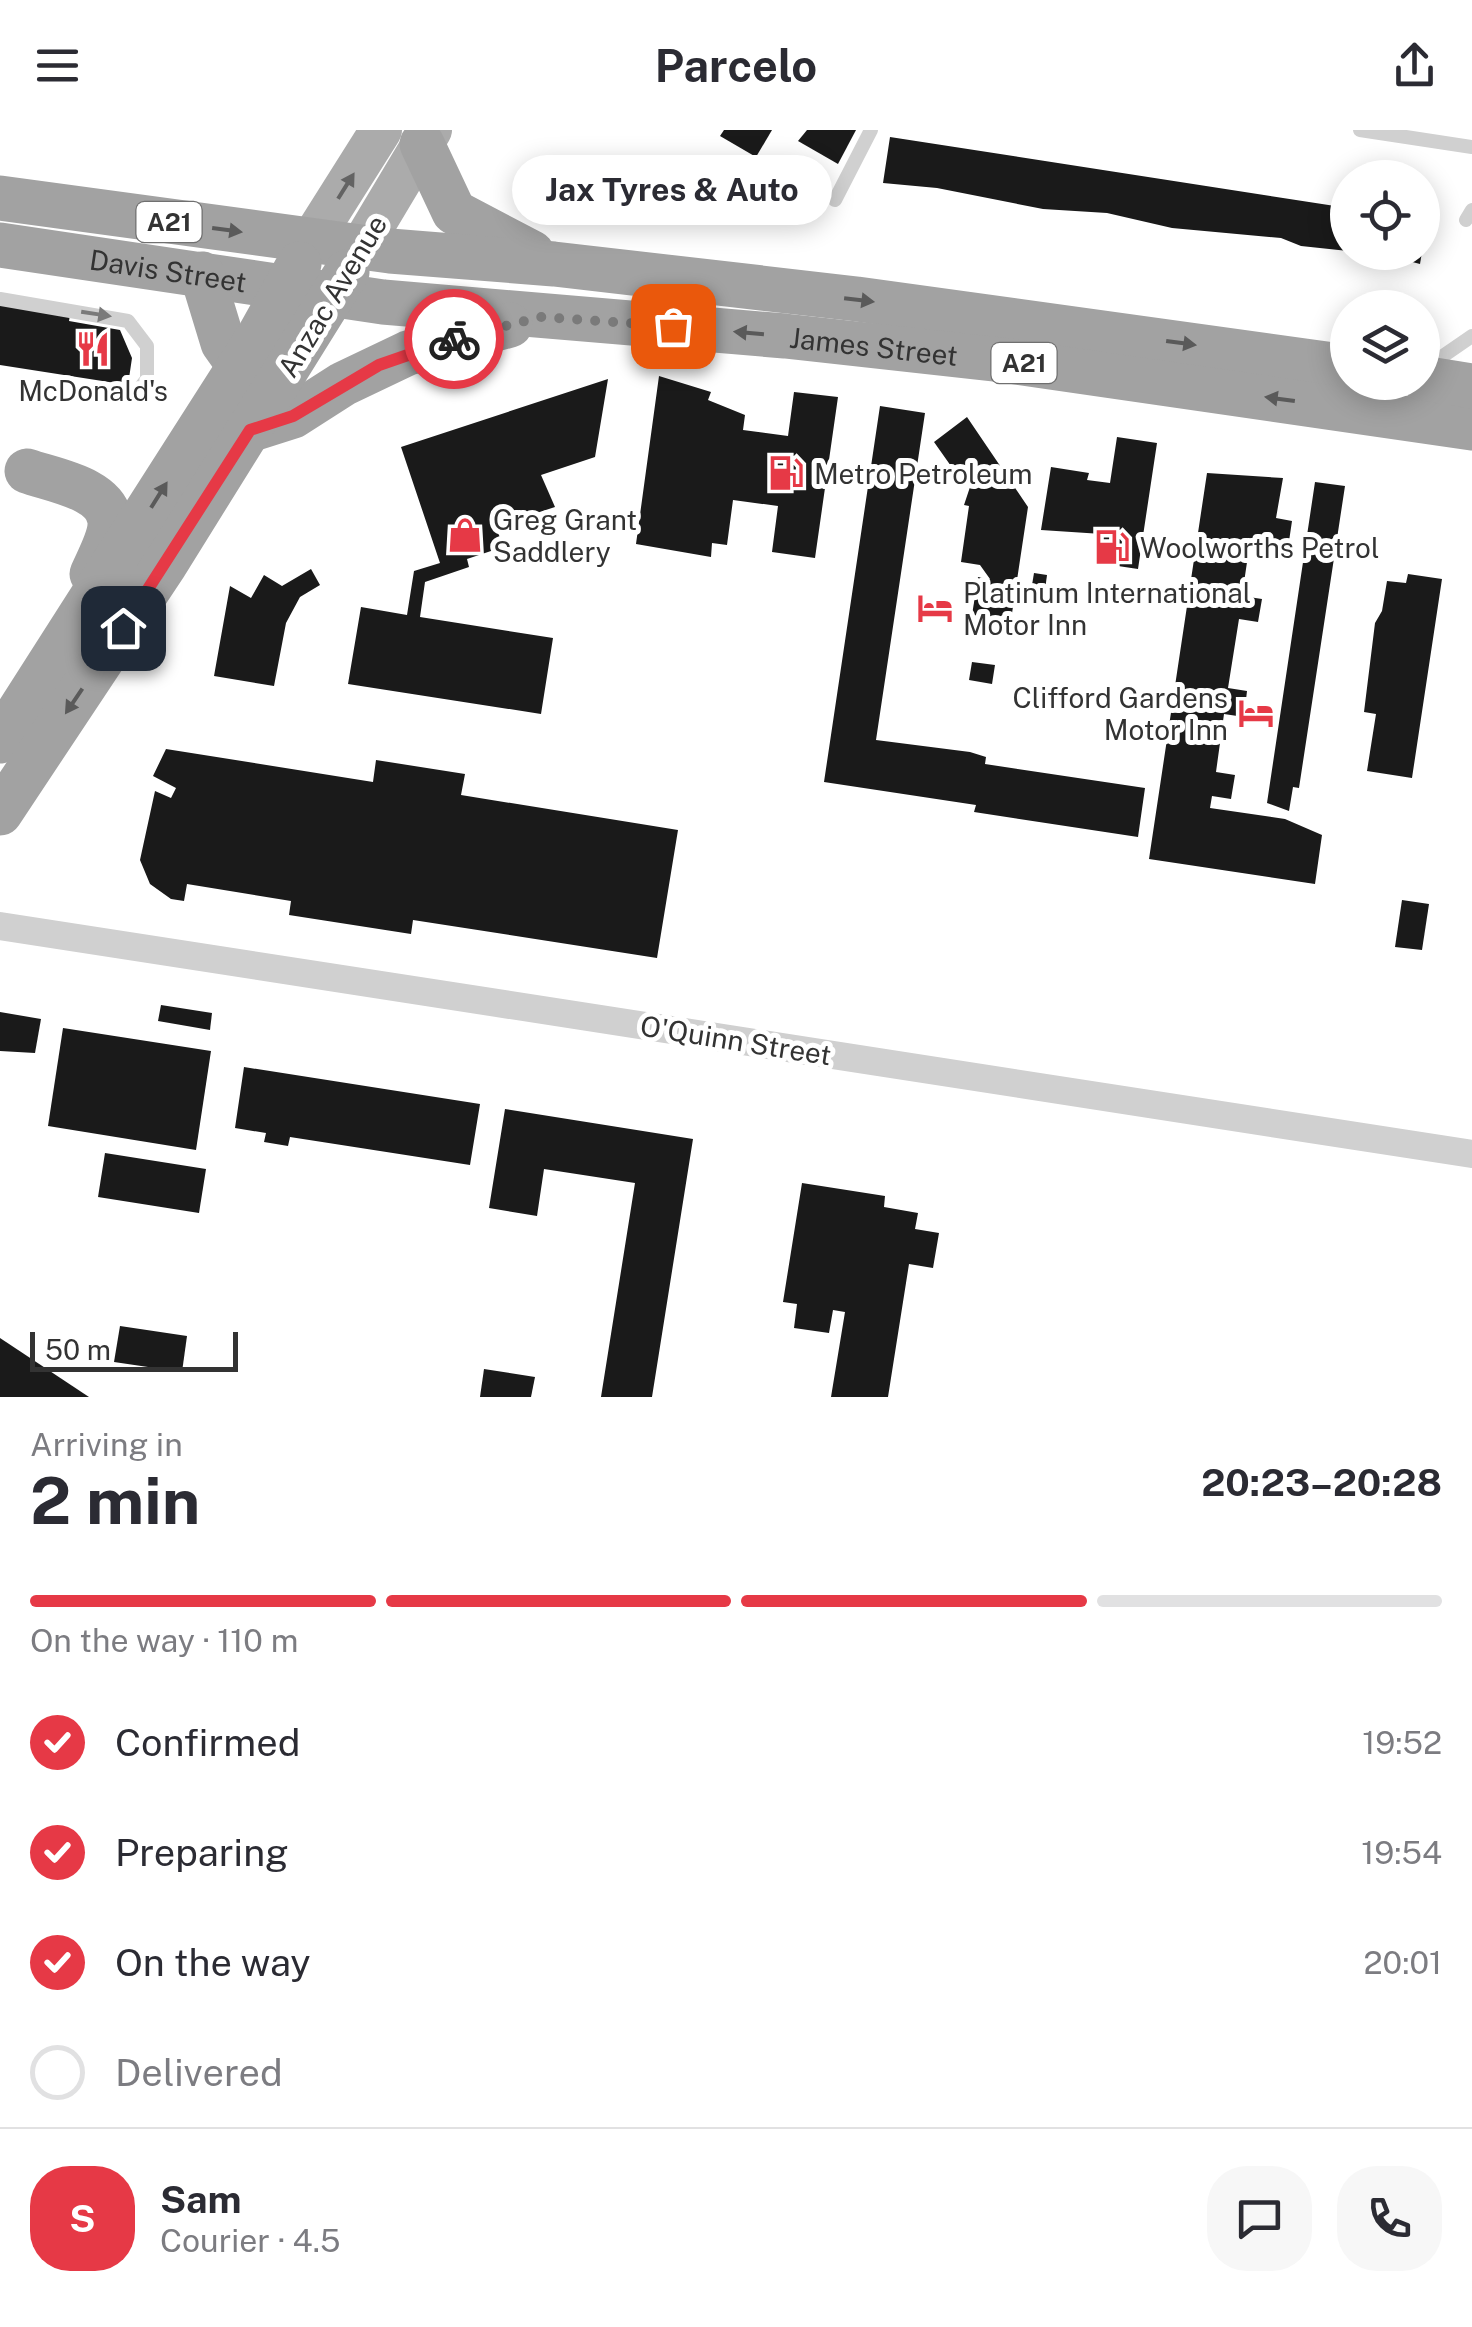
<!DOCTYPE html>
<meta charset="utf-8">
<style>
:root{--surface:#fff;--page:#f7f7f7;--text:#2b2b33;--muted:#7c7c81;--line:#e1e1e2;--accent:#e63946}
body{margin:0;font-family:"Public Sans",sans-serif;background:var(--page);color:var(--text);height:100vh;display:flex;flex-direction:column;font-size:38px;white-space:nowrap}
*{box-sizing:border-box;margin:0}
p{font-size:32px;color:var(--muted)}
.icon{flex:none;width:55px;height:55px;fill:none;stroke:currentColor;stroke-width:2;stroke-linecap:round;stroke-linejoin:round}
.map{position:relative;height:1267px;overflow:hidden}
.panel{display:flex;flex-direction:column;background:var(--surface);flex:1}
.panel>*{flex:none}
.fabs{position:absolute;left:1330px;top:30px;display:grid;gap:20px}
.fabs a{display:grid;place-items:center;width:110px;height:110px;border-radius:50%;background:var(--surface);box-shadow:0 5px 25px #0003;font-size:50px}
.scale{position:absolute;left:30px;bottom:25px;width:208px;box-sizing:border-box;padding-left:10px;border:5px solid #333;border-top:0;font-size:28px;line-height:35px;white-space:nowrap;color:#333;-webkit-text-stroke:8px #fff;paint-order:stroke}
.pin{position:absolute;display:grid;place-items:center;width:85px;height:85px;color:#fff;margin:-42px;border-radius:20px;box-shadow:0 5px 15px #0006}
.courier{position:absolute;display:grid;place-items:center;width:100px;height:100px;margin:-50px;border:8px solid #e63946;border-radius:50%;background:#fff;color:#222;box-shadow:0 2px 12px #0007}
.bubble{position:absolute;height:70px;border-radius:35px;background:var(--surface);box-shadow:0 5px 25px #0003;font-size:32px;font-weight:700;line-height:70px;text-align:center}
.head em{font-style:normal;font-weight:700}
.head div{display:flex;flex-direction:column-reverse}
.head{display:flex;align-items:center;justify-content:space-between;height:170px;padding:0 30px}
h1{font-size:65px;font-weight:700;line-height:75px}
.bar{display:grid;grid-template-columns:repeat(4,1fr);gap:15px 10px;align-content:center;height:120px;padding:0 30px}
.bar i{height:12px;border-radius:8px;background:var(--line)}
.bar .active{background:var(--accent)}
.bar p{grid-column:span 4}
.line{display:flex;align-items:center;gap:25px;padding:0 30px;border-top:2px solid var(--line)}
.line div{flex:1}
.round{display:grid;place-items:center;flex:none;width:105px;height:105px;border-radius:40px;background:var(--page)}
ol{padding:0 30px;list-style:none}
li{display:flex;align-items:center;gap:30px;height:110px}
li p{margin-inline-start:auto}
li .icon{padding:10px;border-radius:50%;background:var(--accent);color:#fff;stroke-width:4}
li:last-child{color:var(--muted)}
li i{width:55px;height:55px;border:5px solid var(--line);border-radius:50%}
header{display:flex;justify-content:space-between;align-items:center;height:130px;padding:0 30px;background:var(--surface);font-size:45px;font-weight:700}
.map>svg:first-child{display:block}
</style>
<header><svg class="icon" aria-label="menu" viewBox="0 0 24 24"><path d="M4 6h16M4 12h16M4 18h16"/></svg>Parcelo<svg class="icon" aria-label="share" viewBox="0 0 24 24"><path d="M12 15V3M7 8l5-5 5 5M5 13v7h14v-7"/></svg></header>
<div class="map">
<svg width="1472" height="1267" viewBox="0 0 1472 1267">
<rect width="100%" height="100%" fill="#fff"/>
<g fill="#1a1a1a">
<path d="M724,0H772L756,27L720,6Z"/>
<path d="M807,0H856L838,34L798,11Z"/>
<path d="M890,7L1348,78V121L1301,116L1281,108L1172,98L1107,83L1043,79L937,58L883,53Z"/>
<path d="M1374,122H1422L1420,134Z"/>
<path d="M0,167L71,179L69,191L120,200L132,228L128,255L0,235Z"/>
<path d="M659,246L711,262L708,270L745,285L743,300L788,306L794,262L838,267L815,428L772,422L778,376L733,370L727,415L712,413L711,427L636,414Z"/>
<path d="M608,249L595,327L541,345L555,377L506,393L501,378L491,381L503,417L467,429L469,437L425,452L420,487L553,508L541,584L348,554L361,477L407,485L414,441L440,433L401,317Z"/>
<path d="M880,276L925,283L876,610L970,622L986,627L985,634L1145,658L1138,707L974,682L976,675L824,652Z"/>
<path d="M967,287L1028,377L1011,490L972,485L978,447L990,449L980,435L961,432L969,376L964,375L971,354L966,346L962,349V344L958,346L934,312Z"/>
<path d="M1117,307L1157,313L1138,439L1098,433L1102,404L1041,400L1051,337L1089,343L1087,350L1110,353Z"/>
<path d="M1207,343L1283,348L1276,388L1292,391L1288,418L1250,412L1242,466L1262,469L1258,492L1239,489L1228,558L1247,561L1244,587L1224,584L1216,642L1235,645L1231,669L1212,666L1210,678L1285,689L1322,705L1315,754L1149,729Z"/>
<path d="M1315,352L1345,356L1299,658L1293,657L1289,681L1267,673Z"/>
<path d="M311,439L320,455L300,467L286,493L274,556L214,546L230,456L251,468L264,445L282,456Z"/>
<path d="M1034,443L1047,445L1043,475L1029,473Z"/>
<path d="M1408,444L1442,449L1412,648L1367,641L1376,584L1364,582L1375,493L1382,481L1387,451L1406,453Z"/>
<path d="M972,532L995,535L992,554L969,550Z"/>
<path d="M166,619L373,652L376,630L465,644L461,665L678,700L657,828L413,790L411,804L289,785L291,771L187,754L184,771L171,769L150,754L140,730L155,661L171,668L176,658L153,646Z"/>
<path d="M1402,770L1429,774L1422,820L1395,817Z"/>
<path d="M161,875L212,883L210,900L158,891Z"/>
<path d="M0,882L41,889L35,923L0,921Z"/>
<path d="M63,898L211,921L196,1020L48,996Z"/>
<path d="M244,937L480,974L470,1035L290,1007L288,1016L264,1012L266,1003L235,998Z"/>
<path d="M505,979L693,1009L652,1267H601L635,1053L544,1039L537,1086L489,1078Z"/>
<path d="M105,1023L206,1039L199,1083L98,1067Z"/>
<path d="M802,1053L885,1066L884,1077L918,1083L915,1099L939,1103L933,1138L909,1134L888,1267H831L845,1182L833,1180L829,1203L794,1198L797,1174L783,1172Z"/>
<path d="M120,1196L187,1206L182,1242L114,1232Z"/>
<path d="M0,1208L89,1267H0Z"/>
<path d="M484,1239L535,1247L531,1267H480Z"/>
</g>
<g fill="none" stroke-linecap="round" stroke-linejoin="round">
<g stroke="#d0d0d0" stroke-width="14">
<path d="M1360,0L1472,17"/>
<path d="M835,70L871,0"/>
<path d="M1466,90L1472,80"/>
<path d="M0,169L128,191L147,216V249L135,264L111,266"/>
<path d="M1427,237L1472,206"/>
</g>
<path stroke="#d0d0d0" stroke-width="28" d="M0,796L1472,1024"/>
<g stroke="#ababab" stroke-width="42">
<path d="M311,111L381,0"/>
<path d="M361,117L431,0"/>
</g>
<g stroke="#a2a2a2" stroke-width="45">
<path d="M422,14L454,82L532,123"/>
<path d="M0,68L390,121L554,134L857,169L1348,237"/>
<path id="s1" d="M0,115L383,172L785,206L1002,230L1472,298"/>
<path d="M202,144L223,213L240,237"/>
<path d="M1422,248L1472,256"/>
<path d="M249,300L293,286L343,254L408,223L510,195"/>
<path d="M27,341C52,350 108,358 110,392C111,407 98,430 92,444"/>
<path d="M0,611L260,204L299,134"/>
<path d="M0,683L164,436L347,142"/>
</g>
</g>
<defs><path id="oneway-solid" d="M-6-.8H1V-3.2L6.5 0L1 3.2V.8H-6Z" transform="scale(2.5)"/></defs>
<use fill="#636363" href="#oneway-solid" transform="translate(346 56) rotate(-58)"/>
<g fill="#5a5a5a">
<use href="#oneway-solid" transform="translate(227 100) rotate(8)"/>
<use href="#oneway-solid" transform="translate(859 170) rotate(7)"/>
<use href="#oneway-solid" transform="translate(749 203) rotate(-175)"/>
<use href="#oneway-solid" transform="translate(1181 213) rotate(8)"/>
<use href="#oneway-solid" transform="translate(1280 269) rotate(-172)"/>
<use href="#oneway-solid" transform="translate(159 365) rotate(-58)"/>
<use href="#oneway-solid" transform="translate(74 571) rotate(124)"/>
</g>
<use fill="#7a7a7a" href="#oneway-solid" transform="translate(96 184) rotate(9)"/>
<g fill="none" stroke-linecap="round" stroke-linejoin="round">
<path stroke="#7a7a7a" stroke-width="10" stroke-dasharray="0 18" d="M454,209L541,187L673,196"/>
<path stroke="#e63946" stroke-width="12" d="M123,498L250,300L293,286L379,235L454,209"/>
</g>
<defs>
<symbol id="restaurant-bare" viewBox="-9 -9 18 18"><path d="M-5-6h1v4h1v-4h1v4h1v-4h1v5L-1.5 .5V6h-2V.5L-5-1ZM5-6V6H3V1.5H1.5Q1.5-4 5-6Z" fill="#e63946" stroke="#fff" stroke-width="2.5" paint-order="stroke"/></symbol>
<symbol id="fuel-bare" viewBox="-9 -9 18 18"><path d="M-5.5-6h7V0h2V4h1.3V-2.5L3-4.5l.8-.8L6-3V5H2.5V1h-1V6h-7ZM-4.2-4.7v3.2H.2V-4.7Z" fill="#e63946" stroke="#fff" stroke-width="2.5" paint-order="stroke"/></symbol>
<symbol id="shop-bare" viewBox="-9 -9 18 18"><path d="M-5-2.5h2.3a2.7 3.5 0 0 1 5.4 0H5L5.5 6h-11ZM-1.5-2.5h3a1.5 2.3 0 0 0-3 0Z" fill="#e63946" stroke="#fff" stroke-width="2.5" paint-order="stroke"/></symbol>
<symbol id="hotel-bare" viewBox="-9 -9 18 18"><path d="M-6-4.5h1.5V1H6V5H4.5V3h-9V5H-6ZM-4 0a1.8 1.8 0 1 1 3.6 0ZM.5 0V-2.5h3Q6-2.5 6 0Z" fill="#e63946" stroke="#fff" stroke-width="2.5" paint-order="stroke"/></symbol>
</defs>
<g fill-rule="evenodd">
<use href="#restaurant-bare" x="68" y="194" width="50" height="50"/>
<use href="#fuel-bare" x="761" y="318" width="50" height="50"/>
<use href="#shop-bare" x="440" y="380" width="50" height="50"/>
<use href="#fuel-bare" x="1087" y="392" width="50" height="50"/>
<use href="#hotel-bare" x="910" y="453" width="50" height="50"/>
<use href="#hotel-bare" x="1231" y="558" width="50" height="50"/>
</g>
<g text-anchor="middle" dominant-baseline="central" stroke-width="10" stroke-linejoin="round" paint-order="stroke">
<g fill="#fff" stroke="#707070" stroke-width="2.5">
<rect x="136.5" y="72" width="65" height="40" rx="8"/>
<rect x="991.5" y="213" width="65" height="40" rx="8"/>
</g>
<g font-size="25" font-weight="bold" fill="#333">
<text x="169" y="92">A21</text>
<text x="1024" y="233">A21</text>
</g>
<g font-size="28" fill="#333" stroke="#fff">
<text stroke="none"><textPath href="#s1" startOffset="170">Davis Street</textPath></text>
<text transform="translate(332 166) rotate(-59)">Anzac Avenue</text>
<text stroke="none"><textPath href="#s1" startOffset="880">James Street</textPath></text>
<text transform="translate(736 910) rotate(9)">O'Quinn Street</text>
</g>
<g font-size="28" fill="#333" stroke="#fff" text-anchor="start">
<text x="93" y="260" text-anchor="middle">McDonald's</text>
<text x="814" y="343">Metro Petroleum</text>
<text x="493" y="389">Greg Grant<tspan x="493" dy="32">Saddlery</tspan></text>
<text x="1140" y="417">Woolworths Petrol</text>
<text x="963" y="462">Platinum International<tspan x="963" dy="32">Motor Inn</tspan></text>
<text x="1228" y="567" text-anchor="end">Clifford Gardens<tspan x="1228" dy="32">Motor Inn</tspan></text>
</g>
</g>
</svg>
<div class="fabs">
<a><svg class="icon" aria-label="locate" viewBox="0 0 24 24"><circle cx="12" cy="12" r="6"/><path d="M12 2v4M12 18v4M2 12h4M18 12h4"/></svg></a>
<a><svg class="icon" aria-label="layers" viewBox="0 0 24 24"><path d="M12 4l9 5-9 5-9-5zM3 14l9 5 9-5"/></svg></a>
</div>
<div class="scale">50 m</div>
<div class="pin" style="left:673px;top:196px;background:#ea580c"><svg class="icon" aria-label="bag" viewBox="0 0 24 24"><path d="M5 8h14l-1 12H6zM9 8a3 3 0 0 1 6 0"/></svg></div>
<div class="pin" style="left:123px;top:498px;background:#1f2937"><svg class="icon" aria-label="home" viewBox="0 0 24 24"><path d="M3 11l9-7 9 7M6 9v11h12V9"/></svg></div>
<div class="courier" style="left:454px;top:209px"><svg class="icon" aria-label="bike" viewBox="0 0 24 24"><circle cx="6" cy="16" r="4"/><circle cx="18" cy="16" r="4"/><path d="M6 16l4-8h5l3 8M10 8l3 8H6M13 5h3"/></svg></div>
<div class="bubble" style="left:512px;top:25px;width:320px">Jax Tyres &amp; Auto</div>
</div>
<section class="panel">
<div class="head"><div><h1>2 min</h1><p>Arriving in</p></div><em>20:23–20:28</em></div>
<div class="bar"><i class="active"></i><i class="active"></i><i class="active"></i><i></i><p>On the way · 110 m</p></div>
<ol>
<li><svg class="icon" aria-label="check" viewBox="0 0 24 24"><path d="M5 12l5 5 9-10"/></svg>Confirmed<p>19:52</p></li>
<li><svg class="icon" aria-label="check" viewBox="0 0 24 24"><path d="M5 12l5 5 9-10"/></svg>Preparing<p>19:54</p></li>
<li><svg class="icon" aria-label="check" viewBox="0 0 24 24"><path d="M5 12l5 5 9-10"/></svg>On the way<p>20:01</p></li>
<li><i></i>Delivered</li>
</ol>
<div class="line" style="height:180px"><b class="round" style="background:var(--accent);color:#fff">S</b><div><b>Sam</b><p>Courier · 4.5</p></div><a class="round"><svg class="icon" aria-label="chat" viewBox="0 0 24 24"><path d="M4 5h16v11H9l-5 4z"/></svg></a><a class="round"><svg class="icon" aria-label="phone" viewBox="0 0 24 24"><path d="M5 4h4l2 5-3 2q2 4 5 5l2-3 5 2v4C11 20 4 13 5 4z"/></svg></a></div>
</section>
